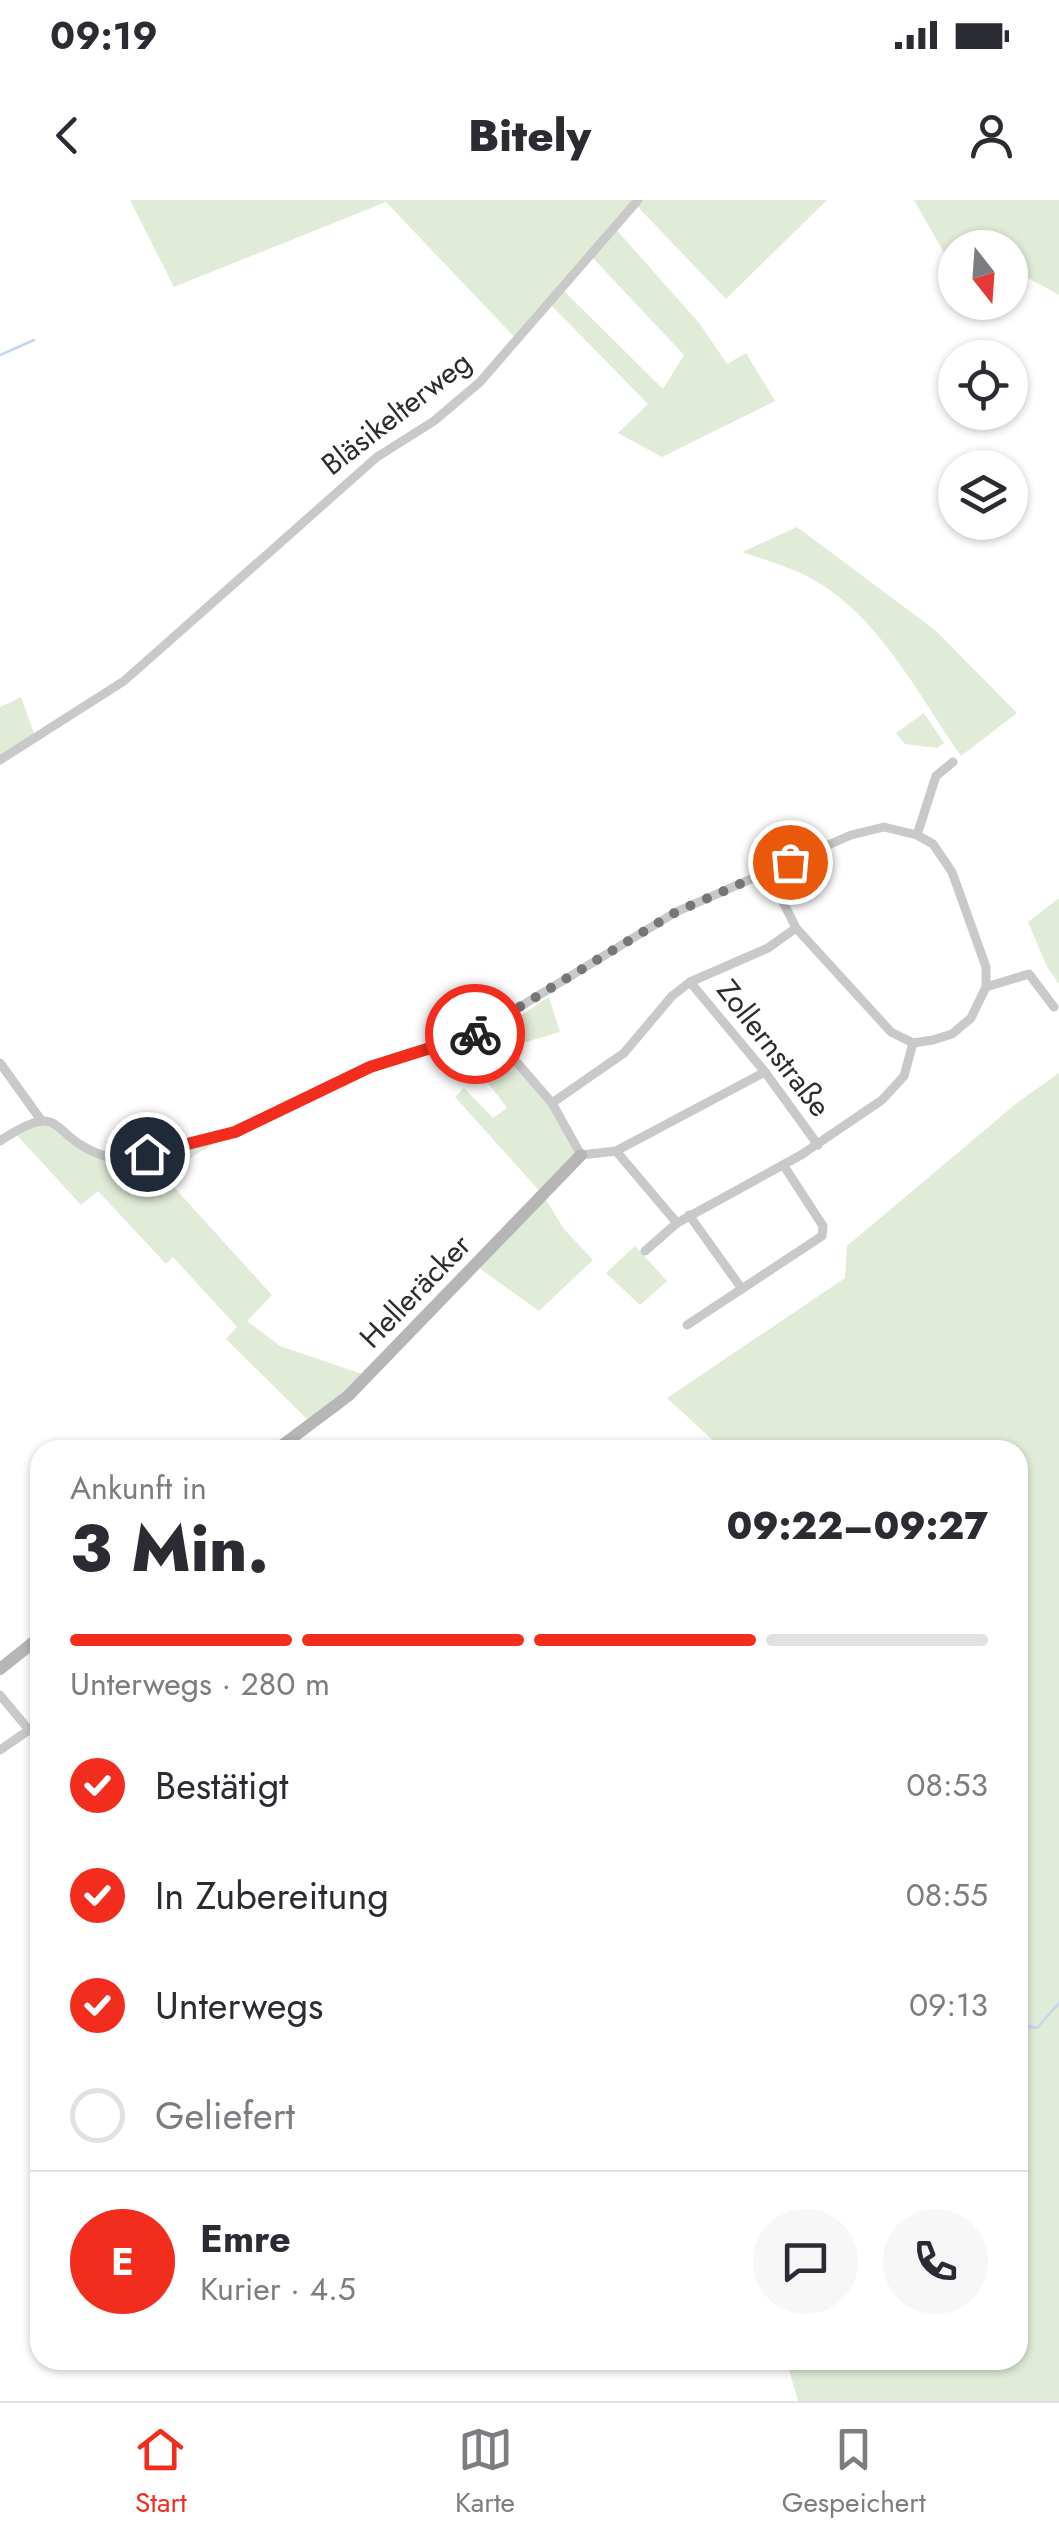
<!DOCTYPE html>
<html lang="de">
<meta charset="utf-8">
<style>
:root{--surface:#fff;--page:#f7f7f7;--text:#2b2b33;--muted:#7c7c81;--line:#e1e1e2;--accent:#f32d1e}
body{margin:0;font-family:Jost,sans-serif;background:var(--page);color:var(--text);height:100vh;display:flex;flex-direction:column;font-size:38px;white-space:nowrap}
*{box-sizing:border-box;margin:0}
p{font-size:32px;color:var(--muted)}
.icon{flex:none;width:55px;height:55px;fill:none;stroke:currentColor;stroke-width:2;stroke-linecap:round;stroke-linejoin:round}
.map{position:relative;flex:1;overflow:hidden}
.drawer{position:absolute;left:30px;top:1240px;width:998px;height:930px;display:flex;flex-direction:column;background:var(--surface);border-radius:30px;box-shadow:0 2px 8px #0004}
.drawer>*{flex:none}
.needle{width:65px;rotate:163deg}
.controls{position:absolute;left:938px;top:30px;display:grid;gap:20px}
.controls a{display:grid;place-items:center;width:90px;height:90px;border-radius:50%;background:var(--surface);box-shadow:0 2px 8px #0004;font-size:50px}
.pin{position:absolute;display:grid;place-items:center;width:85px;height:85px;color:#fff;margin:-42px;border:5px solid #fff;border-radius:50%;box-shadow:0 2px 10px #0007}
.courier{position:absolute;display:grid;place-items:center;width:100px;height:100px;margin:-50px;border:8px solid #f32d1e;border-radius:50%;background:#fff;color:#222;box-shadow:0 2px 12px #0007}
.overview em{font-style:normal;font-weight:800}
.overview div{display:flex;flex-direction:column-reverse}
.overview{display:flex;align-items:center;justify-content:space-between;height:170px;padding:0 40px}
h1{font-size:65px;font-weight:800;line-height:75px}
.bar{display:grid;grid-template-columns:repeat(4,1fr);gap:15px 10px;align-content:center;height:120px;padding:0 40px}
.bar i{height:12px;border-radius:8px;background:var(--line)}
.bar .selected{background:var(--accent)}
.bar p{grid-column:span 4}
.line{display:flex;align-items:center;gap:25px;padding:0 40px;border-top:2px solid var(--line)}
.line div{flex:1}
.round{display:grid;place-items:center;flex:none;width:105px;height:105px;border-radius:52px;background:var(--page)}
ol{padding:0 40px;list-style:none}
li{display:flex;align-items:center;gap:30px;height:110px}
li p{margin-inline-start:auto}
li .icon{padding:10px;border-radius:50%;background:var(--accent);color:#fff;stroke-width:4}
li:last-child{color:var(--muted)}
li i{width:55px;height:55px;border:5px solid var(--line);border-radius:50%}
.status{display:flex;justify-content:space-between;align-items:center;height:70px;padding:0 50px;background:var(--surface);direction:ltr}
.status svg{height:28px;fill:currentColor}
header{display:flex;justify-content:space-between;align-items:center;height:130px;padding:0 40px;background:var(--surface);font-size:45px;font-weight:800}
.dock{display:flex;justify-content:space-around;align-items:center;height:140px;border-top:2px solid var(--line);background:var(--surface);font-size:28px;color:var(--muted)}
.dock a{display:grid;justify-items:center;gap:5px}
.dock .selected{color:var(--accent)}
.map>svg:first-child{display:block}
</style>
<div class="status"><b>09:19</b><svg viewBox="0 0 49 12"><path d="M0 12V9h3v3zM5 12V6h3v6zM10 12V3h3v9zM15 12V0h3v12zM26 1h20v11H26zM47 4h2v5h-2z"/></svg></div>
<header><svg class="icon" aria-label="back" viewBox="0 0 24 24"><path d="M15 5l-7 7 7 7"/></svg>Bitely<svg class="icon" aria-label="person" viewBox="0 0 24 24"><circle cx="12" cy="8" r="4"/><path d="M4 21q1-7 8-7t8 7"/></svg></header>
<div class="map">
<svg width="1059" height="2201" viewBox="0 0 1059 2201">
<rect width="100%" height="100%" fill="#fff"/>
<g fill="#e0ecd8" fill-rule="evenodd">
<path d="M130,0H827L726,99L635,4L614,27L700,124L727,164L746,153L775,201L662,257L618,233L648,204L550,104L518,141L386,2L174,87ZM591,56L684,155L663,189L562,89Z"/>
<path d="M914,0H1059V95L1026,77L1010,76V48H955V72Z"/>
<path d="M797,327L935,430L1017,513L961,556C921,499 886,429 827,388C802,370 771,362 742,352Z"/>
<path d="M21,497L36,539L0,560V507Z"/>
<path d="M924,513L944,543L937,548L905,544L896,533Z"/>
<path d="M1059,698V784L1047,767L1028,722Z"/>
<path d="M549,797L560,832L512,846L506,836L508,824Z"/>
<path d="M489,830L552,903L581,955L543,995L564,1029L593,1060L539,1111L475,1065L543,995L455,897L464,888L493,918L507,908L455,840Z"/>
<path d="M1059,873V2201H798L786,2160H1018V1250H714L718,1245L667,1198L845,1078L847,1046L1018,902Z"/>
<path d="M41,920L99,955L123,957L235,932L162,974L272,1095L247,1121L280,1146L368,1176L313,1225L226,1139L237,1127L173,1057L166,1064L98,991L81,1005L14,932Z"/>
<path d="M635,1046L667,1081L640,1105L606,1073Z"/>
</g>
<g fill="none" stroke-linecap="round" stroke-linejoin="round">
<g stroke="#c2d7ee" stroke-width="2.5">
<path d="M0,155L34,140"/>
<path d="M1018,1818L1023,1825L1037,1828L1059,1803"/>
</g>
<g stroke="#c9c9c9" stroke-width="9">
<path d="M0,560L124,481L377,257L434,221L480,182L638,0"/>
<path d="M917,635L936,576L953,562"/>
<path d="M690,782L765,872L818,945"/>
<path d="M986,787L1029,774L1054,807"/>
<path d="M489,830L498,820L676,712L851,635L884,627L917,635L933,644L952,672L986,767V787L971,818L952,834L933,840L913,843L891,832L796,728L768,672"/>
<path d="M489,830L552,903L581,955L616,951L765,872"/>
<path d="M0,863L41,920"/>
<path d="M552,903L624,853L672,796L690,782L768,748L796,728"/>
<path d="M0,941C65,898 48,935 99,954C118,962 148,954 167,951C241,938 303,895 372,866C409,851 450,841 489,830"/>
<path d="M616,951L677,1023"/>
<path d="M689,1015L742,1089"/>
<path d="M645,1051L677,1023L801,955L882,900L904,876L913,843"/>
<path d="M687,1125L822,1036L823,1026L784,966"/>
<path d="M0,1495L29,1530L0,1550"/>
</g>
<g stroke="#b6b6b6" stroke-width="12">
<path d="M276,1250L348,1196L581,955"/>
<path d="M0,1469L40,1437"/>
</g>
</g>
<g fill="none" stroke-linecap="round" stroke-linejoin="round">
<path stroke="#767676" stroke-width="10" stroke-dasharray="0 18" d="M475,834L489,830L498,820L676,712L790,662"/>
<path stroke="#f32d1e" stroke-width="12" d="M147,954L235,932L370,867L475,834"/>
</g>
<g text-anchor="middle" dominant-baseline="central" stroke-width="10" stroke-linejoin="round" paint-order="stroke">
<g font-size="30" fill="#2c2c2c" stroke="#fff">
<text transform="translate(396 213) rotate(-38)">Bläsikelterweg</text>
<text transform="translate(774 848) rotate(52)">Zollernstraße</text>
<text transform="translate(415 1091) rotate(-46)">Helleräcker</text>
</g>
</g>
</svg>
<div class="controls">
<a><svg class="needle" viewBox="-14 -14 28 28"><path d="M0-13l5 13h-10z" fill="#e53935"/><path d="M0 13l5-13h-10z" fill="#7c7c81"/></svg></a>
<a><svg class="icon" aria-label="locate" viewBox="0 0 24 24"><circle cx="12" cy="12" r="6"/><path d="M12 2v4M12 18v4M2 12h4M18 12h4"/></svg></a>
<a><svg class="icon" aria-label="layers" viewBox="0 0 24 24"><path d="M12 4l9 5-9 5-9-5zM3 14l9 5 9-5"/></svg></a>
</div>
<div class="pin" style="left:790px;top:662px;background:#ea580c"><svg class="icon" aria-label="bag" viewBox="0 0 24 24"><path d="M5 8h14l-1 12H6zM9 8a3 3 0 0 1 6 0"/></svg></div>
<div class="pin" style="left:147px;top:954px;background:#1f2937"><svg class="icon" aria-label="home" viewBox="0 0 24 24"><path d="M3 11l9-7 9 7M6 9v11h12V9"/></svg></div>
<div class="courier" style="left:475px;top:834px"><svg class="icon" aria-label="bike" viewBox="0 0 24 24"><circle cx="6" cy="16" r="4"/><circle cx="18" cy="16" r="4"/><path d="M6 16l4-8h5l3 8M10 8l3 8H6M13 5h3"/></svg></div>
<section class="drawer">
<div class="overview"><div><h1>3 Min.</h1><p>Ankunft in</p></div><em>09:22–09:27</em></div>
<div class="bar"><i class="selected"></i><i class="selected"></i><i class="selected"></i><i></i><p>Unterwegs · 280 m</p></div>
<ol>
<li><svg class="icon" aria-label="check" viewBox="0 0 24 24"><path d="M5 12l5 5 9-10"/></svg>Bestätigt<p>08:53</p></li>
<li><svg class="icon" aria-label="check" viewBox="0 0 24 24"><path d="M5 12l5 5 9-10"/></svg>In Zubereitung<p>08:55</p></li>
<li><svg class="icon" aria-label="check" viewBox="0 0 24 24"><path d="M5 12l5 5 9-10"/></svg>Unterwegs<p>09:13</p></li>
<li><i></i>Geliefert</li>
</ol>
<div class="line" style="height:180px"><b class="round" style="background:var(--accent);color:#fff">E</b><div><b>Emre</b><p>Kurier · 4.5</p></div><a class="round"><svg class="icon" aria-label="chat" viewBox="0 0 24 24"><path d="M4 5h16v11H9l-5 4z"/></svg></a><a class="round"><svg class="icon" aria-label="phone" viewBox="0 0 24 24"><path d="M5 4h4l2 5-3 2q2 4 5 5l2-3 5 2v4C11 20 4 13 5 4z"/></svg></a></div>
</section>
</div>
<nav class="dock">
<a class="selected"><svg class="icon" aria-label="home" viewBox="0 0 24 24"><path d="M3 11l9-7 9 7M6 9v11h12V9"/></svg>Start</a>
<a><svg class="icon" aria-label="map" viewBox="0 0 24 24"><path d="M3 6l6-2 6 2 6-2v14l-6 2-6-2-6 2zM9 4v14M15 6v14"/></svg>Karte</a>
<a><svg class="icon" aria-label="saved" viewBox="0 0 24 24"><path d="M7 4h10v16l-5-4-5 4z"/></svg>Gespeichert</a>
</nav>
